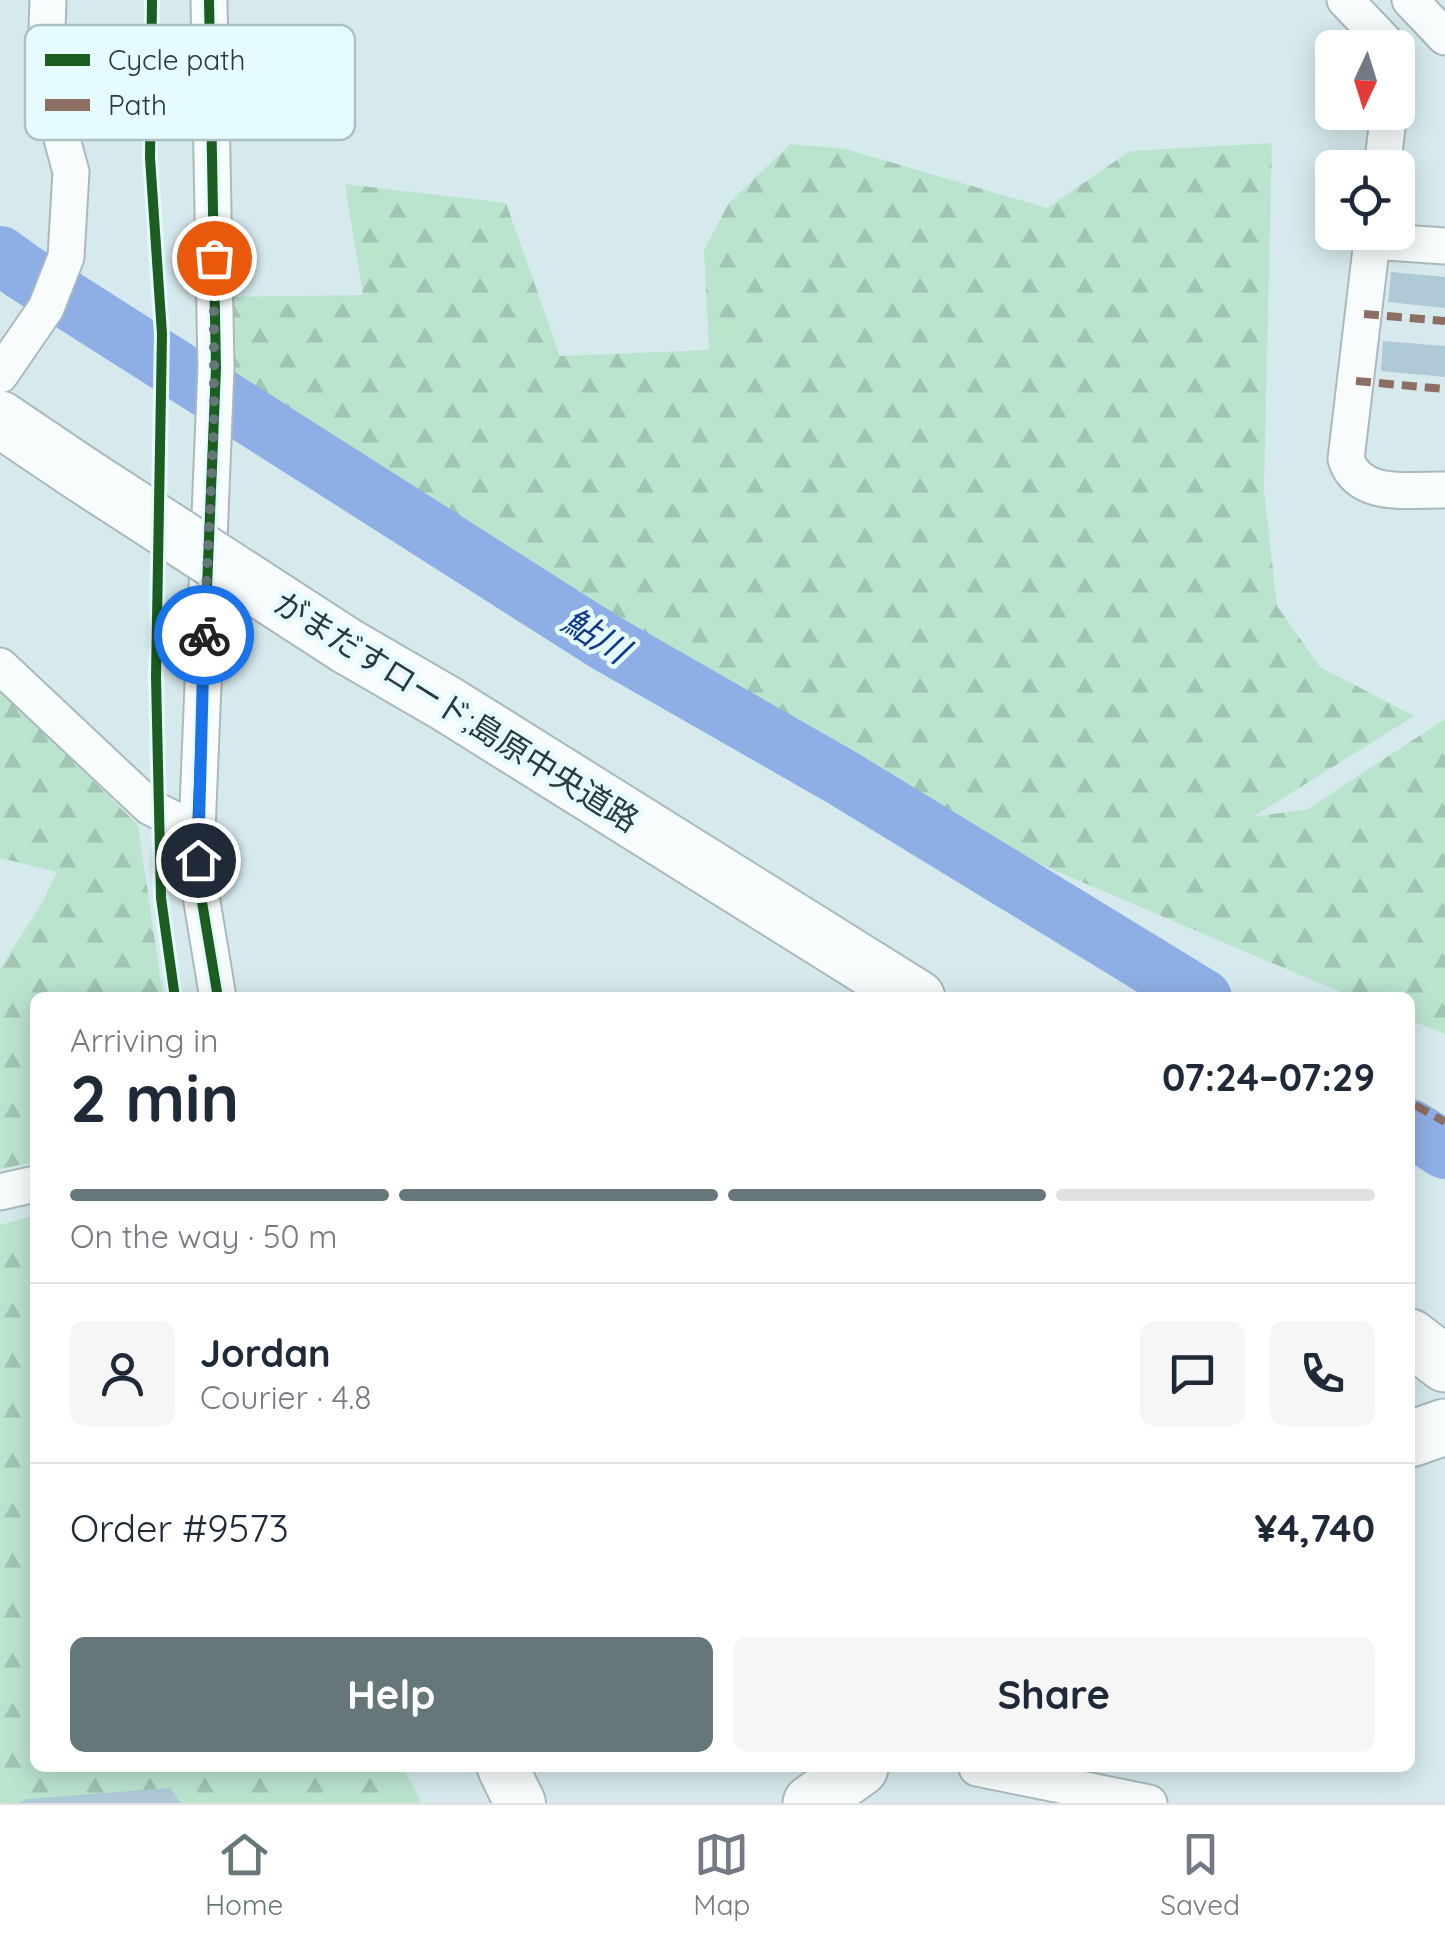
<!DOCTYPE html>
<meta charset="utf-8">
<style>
:root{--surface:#fff;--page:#f6f6f7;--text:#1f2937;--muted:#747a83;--line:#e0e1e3;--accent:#667779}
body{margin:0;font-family:Quicksand,"Noto Sans JP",sans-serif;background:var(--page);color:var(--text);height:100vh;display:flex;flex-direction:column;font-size:38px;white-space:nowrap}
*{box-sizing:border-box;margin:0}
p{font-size:32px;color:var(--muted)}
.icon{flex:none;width:55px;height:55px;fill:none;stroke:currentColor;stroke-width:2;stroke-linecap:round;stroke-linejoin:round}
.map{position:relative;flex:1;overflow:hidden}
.panel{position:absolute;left:30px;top:992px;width:1385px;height:780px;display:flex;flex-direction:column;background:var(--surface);border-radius:15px;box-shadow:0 5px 25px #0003}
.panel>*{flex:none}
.needle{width:65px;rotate:184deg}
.fabs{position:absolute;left:1315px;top:30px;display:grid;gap:20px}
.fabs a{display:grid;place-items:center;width:100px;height:100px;border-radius:15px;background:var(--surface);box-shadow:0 5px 25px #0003;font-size:50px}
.pin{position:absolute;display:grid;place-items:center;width:85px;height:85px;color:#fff;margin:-42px;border:5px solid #fff;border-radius:50%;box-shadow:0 2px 10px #0007}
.courier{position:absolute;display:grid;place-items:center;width:100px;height:100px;margin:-50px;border:8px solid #1a73e8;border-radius:50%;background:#fff;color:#222;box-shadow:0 2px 12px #0007}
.head em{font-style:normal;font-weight:800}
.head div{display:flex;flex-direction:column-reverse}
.head{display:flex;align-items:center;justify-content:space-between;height:170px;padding:0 40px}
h1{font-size:65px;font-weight:800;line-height:75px}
.bar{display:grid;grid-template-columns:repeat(4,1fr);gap:15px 10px;align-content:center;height:120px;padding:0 40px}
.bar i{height:12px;border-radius:8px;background:var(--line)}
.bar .on{background:var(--accent)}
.bar p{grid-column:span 4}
.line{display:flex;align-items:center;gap:25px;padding:0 40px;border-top:2px solid var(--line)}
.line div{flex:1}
.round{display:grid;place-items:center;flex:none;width:105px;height:105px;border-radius:15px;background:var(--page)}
.primary-button{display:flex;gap:20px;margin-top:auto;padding:20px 40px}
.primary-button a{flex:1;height:115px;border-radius:15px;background:var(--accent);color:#fff;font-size:40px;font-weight:800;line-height:115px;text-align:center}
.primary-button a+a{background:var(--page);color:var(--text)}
.tabs{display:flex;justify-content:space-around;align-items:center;height:140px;border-top:2px solid var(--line);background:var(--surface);font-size:28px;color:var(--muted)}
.tabs a{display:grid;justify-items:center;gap:5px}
.tabs .on{color:var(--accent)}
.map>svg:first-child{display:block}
</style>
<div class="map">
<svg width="1445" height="1803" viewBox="0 0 1445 1803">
<defs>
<pattern id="forest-firs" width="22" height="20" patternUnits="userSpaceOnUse" patternTransform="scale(2.5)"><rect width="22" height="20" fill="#bbe4cf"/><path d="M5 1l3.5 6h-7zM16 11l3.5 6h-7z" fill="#a1c4b3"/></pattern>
</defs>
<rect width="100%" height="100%" fill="#d6eaed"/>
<g fill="url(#forest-firs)">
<path d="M1272,143L1264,489L1277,606L1320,667L1414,716L1253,817L1308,809L1445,719V1034L1410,1020V998L1352,997L1042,865L922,803L787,724L595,624L508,563L230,384L226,297L363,295L345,184L506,203L560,356L709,350L704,250L729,203L790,144L846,149L1047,208L1130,151Z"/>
<path d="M0,689L138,825L163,997L35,998V1162L0,1169V969L43,901L57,872L0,858Z"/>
<path d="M35,1215V1768H403L422,1803H0V1225Z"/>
</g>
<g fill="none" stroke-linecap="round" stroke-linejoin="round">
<g stroke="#8eafe5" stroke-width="58">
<path d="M0,255L22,271L605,642L841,777L1203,998"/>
<path d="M1410,1128L1445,1150"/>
</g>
</g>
<g fill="#aecad6">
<path d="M1391,272L1445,277V308L1388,302Z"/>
<path d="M1383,341L1445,346V377L1381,371Z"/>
<path d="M170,1788L181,1803H21L26,1799Z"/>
</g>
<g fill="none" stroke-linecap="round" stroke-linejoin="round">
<defs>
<g id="street">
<path d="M209,0L216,368L197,831L200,890L218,998"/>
<path d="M1345,0L1391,48"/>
<path d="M1410,0L1445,37"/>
<path d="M1382,168L1389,112"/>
<path d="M1373,232L1346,459C1359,500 1411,489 1445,490"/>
<path d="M1372,241L1445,246"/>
<path d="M0,375L46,308L66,257L71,172L58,124L47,30L48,0"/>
<path d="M0,666L150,807L197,831"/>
<path d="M0,1192L35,1184"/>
<path d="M977,1768L1149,1803"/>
</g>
<path id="secondary" d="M503,1768L520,1803"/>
<g id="highway">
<path d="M0,419L83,475"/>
<path d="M347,646L447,704L917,998"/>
<path d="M1410,1337L1445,1364"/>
<path d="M1410,1439L1445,1427"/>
<path d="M811,1803L860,1768"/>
</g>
</defs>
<use href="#street" stroke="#a9babc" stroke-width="39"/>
<use href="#secondary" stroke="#a9babc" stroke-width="54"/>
<use href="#highway" stroke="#a9babc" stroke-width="59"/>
<use href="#street" stroke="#f9fcfc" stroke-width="35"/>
<use href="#secondary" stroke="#f9fcfc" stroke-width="50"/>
<use href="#highway" stroke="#f9fcfc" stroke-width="55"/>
<defs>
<path id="highway-bridge" d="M83,475L347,646"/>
</defs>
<use href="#highway-bridge" stroke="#a9babc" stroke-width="59" stroke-linecap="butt"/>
<use href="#highway-bridge" stroke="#f9fcfc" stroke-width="55"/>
<g stroke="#8d6e63" stroke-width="8" stroke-dasharray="15 8" stroke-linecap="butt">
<path d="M1364,314L1445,321"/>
<path d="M1356,381L1445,389"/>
<path d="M1415,1105L1445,1122"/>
</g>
<defs>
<g id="cycleway">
<path d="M152,0L150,158L162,334L156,677L161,898L175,998"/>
<path d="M209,0L216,368L197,831L200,890L218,998"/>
</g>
</defs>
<use href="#cycleway" stroke="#e5fbff" stroke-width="16"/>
<use href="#cycleway" stroke="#1b5e20" stroke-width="10"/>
</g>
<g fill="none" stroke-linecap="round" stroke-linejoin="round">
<path stroke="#667779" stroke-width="10" stroke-dasharray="0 18" d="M204,635L214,424V258"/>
<path stroke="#1a73e8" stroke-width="12" d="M198,860L204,635"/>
</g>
<g text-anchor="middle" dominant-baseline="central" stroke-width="9" stroke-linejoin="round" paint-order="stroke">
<g font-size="32" fill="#2a393b" stroke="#e5fbff">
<text transform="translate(457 711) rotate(32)">がまだすロード;島原中央道路</text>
</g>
<g font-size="35" font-style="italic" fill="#0f378d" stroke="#e5fbff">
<text transform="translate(596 635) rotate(32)">鮎川</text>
</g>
</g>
<rect x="25" y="25" width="330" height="115" rx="15" fill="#e5fbff" stroke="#adc1c4" stroke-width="2.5"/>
<rect x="45" y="54" width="45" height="12" fill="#1b5e20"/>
<rect x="45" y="99" width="45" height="12" fill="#8d6e63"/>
<g font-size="28" fill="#2a393b">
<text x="108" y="70">Cycle path</text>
<text x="108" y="115">Path</text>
</g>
</svg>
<div class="fabs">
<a><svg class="needle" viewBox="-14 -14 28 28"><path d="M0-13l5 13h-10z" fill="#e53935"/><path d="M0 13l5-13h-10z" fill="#747a83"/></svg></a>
<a><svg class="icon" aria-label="locate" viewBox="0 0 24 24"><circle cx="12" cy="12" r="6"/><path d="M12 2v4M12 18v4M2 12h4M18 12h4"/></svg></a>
</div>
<div class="pin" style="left:214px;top:258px;background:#ea580c"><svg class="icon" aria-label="bag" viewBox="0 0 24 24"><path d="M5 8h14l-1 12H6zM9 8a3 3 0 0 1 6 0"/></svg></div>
<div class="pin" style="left:198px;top:860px;background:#1f2937"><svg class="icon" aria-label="home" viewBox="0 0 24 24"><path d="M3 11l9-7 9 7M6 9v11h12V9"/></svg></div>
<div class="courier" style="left:204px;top:635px"><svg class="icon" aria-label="bike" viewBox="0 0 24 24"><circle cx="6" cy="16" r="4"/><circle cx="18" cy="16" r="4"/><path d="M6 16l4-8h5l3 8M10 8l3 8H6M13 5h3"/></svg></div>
<section class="panel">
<div class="head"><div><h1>2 min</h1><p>Arriving in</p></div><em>07:24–07:29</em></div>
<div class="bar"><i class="on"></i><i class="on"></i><i class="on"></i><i></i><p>On the way · 50 m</p></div>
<div class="line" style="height:180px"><a class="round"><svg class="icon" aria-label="person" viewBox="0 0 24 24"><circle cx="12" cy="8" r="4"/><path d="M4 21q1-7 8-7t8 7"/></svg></a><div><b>Jordan</b><p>Courier · 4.8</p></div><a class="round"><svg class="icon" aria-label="chat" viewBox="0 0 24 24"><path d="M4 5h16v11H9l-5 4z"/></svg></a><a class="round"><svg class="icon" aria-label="phone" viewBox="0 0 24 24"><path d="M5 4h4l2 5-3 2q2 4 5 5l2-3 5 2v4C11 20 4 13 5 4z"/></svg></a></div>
<div class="line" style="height:130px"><div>Order #9573</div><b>¥4,740</b></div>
<div class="primary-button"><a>Help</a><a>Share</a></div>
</section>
</div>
<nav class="tabs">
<a class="on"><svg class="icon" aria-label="home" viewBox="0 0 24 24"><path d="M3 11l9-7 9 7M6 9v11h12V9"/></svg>Home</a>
<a><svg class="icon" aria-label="map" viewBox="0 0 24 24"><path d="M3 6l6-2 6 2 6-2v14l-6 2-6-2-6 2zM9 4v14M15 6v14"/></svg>Map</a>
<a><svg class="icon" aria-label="saved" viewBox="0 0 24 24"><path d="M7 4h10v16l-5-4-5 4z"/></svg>Saved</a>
</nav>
